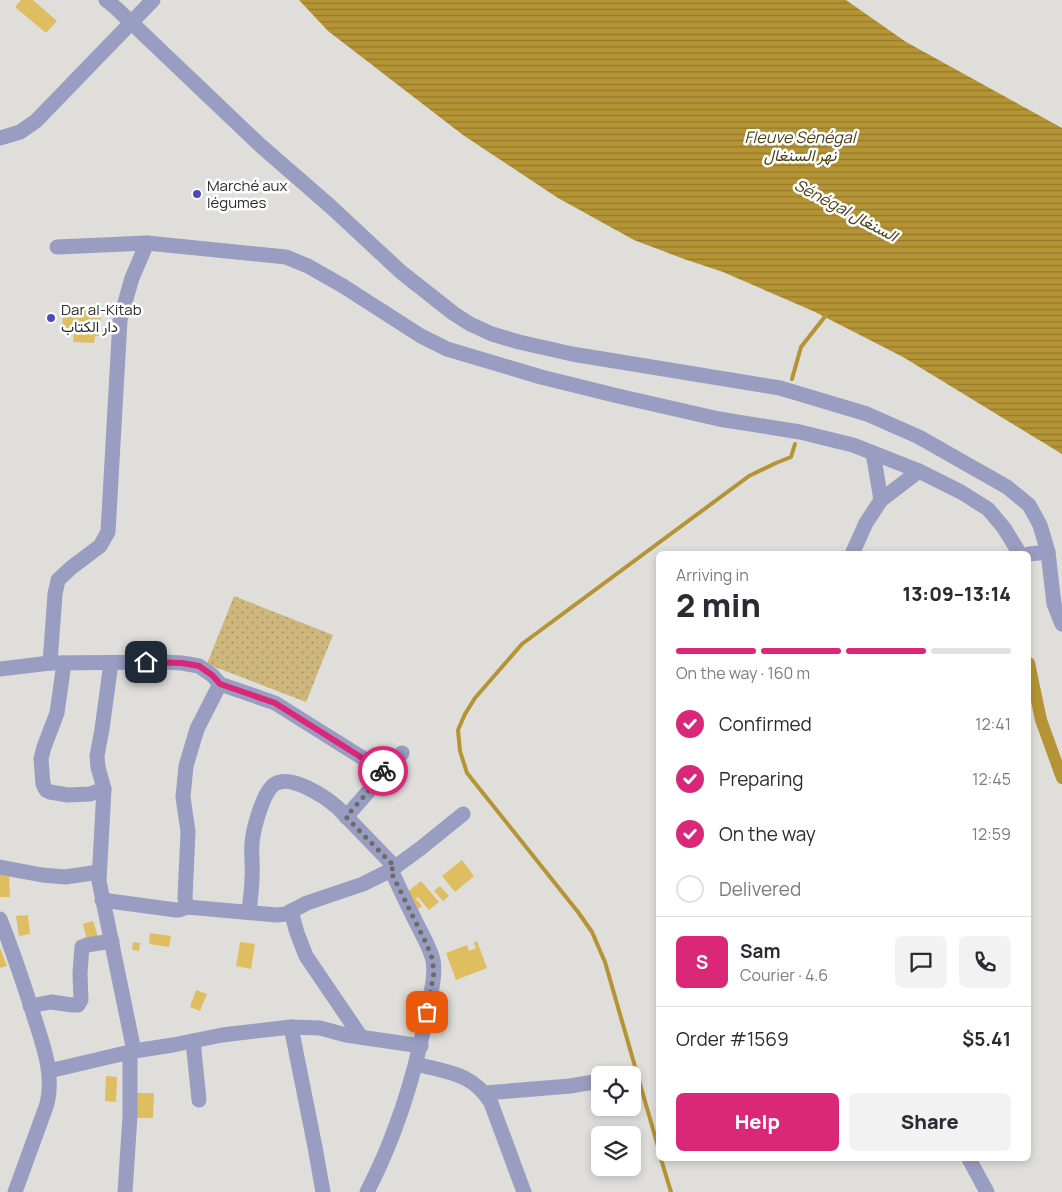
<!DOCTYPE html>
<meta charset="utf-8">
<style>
:root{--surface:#fff;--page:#f2f2f3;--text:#2b2b33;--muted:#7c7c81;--line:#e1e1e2;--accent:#db2777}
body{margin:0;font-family:Manrope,Vazirmatn,sans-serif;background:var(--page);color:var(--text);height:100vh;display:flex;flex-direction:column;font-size:19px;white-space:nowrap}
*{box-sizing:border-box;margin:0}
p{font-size:16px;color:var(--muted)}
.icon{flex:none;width:28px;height:28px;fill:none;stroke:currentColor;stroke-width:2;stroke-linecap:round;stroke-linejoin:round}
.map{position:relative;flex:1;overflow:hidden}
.drawer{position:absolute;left:656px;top:551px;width:375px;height:610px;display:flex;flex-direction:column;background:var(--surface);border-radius:8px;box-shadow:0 2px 8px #0003}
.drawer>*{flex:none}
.tools{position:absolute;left:591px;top:1066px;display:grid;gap:10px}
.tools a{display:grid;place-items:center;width:50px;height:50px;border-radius:8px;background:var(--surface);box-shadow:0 2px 8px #0003;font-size:25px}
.pin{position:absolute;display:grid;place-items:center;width:42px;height:42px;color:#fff;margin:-21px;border-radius:10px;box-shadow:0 2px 8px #0006}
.courier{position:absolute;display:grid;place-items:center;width:50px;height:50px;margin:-25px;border:4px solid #db2777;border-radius:50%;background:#fff;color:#222;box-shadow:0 1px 6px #0007}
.head em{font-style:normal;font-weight:800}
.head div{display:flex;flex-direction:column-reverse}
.head{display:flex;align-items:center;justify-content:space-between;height:85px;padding:0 20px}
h1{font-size:32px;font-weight:800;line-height:38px}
.bar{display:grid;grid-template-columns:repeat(4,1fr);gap:8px 5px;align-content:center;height:60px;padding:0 20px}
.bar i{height:6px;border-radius:4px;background:var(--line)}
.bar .active{background:var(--accent)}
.bar p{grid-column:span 4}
.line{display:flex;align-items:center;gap:12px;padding:0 20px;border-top:1px solid var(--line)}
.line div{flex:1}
.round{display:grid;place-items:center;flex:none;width:52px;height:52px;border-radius:8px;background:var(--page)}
ol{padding:0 20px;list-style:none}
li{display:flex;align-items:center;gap:15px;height:55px}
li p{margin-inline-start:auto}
li .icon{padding:5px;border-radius:50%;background:var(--accent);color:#fff;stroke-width:4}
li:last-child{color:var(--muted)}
li i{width:28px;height:28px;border:2px solid var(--line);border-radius:50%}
.primary-button{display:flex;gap:10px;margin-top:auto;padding:10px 20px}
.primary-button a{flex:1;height:58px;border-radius:8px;background:var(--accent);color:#fff;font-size:20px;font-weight:800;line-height:58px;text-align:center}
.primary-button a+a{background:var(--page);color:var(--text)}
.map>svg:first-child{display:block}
</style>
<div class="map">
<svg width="1062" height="1192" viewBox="0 0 1062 1192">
<defs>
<pattern id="green-dots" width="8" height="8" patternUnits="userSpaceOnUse" patternTransform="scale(1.25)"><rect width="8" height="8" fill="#cdb77c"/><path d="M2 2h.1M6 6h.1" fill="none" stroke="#a79566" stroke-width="1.8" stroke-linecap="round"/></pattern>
<pattern id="water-rules" width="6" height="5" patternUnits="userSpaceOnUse" patternTransform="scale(1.25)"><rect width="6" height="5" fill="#b49434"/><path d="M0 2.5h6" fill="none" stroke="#93792c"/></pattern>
</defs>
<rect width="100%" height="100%" fill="#dfdedb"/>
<path fill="url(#green-dots)" d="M234,596L333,635L306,702L207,664Z"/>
<path fill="url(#water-rules)" d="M299,0H846L906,42L1062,128V454L903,357L813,311L723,272L684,259L634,240L558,198L463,135L328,31Z"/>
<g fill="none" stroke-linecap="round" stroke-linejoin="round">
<g stroke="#b49434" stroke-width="4">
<path d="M792,379L801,347L827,314"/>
<path d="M659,1150L605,962L592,932L578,912L467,773L460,751L458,730L465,714L475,698L522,644L749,476L776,463L791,457L795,444"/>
<path d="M661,1159L671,1192"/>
</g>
<path stroke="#b49434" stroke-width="12" d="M1029,663L1041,720L1062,778"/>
</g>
<g fill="#dfbd61">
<path d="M21,0H33L57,21L46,33L15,7Z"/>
<path d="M73,306L99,308V316H101L99,336H95L94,343L73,342L74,332L62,331L63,316L73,317Z"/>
<path d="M462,860L474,876L455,892L442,876Z"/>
<path d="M0,875H9L10,897H0Z"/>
<path d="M421,881L439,902L429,910L418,897L416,899L422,906L418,909L405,894Z"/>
<path d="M440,886L449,896L443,901L434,891Z"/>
<path d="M28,915L30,934L19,936L16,916Z"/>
<path d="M93,921L98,937L87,940L83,924Z"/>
<path d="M150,933L171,936L169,947L149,944Z"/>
<path d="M477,941L487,968L456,980L446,953L467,945L469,951L476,948L474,943Z"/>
<path d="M133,942L140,943L139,951L132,950Z"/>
<path d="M240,942L255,944L251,969L236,966Z"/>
<path d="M0,948L7,966L0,968Z"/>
<path d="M196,990L207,994L200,1011L190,1007Z"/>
<path d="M106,1076L117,1077L116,1102L105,1101Z"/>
<path d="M136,1093H154L153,1118H135Z"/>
</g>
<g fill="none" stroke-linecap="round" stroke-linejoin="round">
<g stroke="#999dc1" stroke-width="15">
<path d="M106,0L116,8L261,146L330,206L401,272L453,313L470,324L492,334L519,342L572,354L780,388L867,414L919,437L1007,487L1029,505L1040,525L1048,552L1054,604L1062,624"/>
<path d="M0,138L20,132L36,121L153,0"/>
<path d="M57,247L147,243L286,257L308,266L343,286L421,336L447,349L541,377L618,396L719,419L800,432L853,445L919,471L961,492L988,509L1004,528L1020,554"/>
<path d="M873,453L881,500"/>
<path d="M852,554L866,523L881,500L919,471"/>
<path d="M1029,554L1048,552"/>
<path d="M50,663L55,594L58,580L72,567L100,546L108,532L120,320L132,278L147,243"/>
<path d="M64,663L57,713L44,747L41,759L43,784L46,790L50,792L68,795L90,794L104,789"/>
<path d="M111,663L102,729L97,756L98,767L104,789L99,881L134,1051"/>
<path d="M0,669L50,663L164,662L182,663L199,666L212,675L220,684L275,703L385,772"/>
<path d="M346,817L402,753"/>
<path d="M0,867L42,875L65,877L99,872"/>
<path d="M102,900L176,910H179L187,907L277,915L286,914L307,903L363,884L391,870L421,848L463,814"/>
<path d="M187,907L185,898L188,832L183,797L186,766L197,729L220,684"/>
<path d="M291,911L297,933L306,956L361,1037"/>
<path d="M249,912C250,901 252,889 252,878C253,866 251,855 252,843C253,830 263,791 275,784C291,774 324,796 337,807L395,867"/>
<path d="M0,919C12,949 22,979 32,1010C41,1040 55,1072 47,1104L15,1192"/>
<path d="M30,1006L51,1002L72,1005H78L81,1000L80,973L82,947L87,945L112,941"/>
<path d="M291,1027L315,1147L323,1192"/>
<path d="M193,1041L199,1100"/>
<path d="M416,1064C447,1072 473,1073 491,1103L524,1192"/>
<path d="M49,1071L134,1051L173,1045L222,1035L291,1027L320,1028L346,1035L421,1046"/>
<path d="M485,1093L570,1086L600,1081"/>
<path d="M969,1159L987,1192"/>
<path d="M125,1192L130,1116V1052"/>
<path d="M367,1192C397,1134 415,1076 427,1012C430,996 436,976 433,960C430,948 424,938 419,928C409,909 400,889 391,870"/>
</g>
</g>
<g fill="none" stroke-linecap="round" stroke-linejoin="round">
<path stroke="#6c6b69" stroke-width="5" stroke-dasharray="0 9" d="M383,771L385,772L346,817L395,867L390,870L427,945L432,958L434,972L427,1012"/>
<path stroke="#db2777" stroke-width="6" d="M146,662L182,663L199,666L212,675L220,684L275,703L383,771"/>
</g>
<g fill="#4f48bf" stroke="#fff" stroke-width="2">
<circle cx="197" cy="194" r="5"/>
<circle cx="51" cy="318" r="5"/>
</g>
<g text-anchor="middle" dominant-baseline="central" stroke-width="5" stroke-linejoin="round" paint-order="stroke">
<g font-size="15" fill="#2e2d2c" stroke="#fff" text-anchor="start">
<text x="207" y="185">Marché aux<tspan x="207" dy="17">légumes</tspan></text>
<text x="61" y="309">Dar al-Kitab<tspan x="61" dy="17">دار الكتاب</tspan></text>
</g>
<g font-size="16" font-style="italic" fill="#4d3f17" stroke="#fff">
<text x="800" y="137">Fleuve Sénégal<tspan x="800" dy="18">نهر السنغال</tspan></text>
<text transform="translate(846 210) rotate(28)">Sénégal السنغال</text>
</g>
</g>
</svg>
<div class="tools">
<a><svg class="icon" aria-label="locate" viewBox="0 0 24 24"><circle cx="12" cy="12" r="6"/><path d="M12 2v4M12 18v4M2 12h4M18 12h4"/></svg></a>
<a><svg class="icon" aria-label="layers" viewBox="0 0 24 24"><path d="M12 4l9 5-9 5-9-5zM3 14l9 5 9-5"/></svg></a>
</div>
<div class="pin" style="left:427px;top:1012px;background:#ea580c"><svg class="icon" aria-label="bag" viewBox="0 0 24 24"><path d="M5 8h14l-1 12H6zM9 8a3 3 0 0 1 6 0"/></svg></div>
<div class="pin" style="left:146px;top:662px;background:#1f2937"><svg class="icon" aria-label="home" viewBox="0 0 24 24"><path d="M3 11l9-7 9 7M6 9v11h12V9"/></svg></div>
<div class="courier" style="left:383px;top:771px"><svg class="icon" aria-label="bike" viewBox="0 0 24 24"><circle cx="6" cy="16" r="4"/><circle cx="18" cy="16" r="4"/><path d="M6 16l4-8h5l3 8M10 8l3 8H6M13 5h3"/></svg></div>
<section class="drawer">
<div class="head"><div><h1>2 min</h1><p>Arriving in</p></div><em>13:09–13:14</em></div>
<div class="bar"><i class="active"></i><i class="active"></i><i class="active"></i><i></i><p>On the way · 160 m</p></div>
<ol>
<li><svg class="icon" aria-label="check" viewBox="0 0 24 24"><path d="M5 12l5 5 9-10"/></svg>Confirmed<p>12:41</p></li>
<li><svg class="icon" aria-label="check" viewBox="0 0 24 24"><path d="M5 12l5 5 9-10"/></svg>Preparing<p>12:45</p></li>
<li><svg class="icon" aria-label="check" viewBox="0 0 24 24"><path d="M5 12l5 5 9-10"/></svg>On the way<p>12:59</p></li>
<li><i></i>Delivered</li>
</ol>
<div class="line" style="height:90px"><b class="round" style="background:var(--accent);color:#fff">S</b><div><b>Sam</b><p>Courier · 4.6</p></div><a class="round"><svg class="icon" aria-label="chat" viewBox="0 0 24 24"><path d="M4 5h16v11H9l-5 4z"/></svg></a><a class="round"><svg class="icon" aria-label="phone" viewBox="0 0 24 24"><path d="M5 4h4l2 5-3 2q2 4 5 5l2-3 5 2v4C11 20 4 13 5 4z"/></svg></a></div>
<div class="line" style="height:65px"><div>Order #1569</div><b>$5.41</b></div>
<div class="primary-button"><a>Help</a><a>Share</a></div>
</section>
</div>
